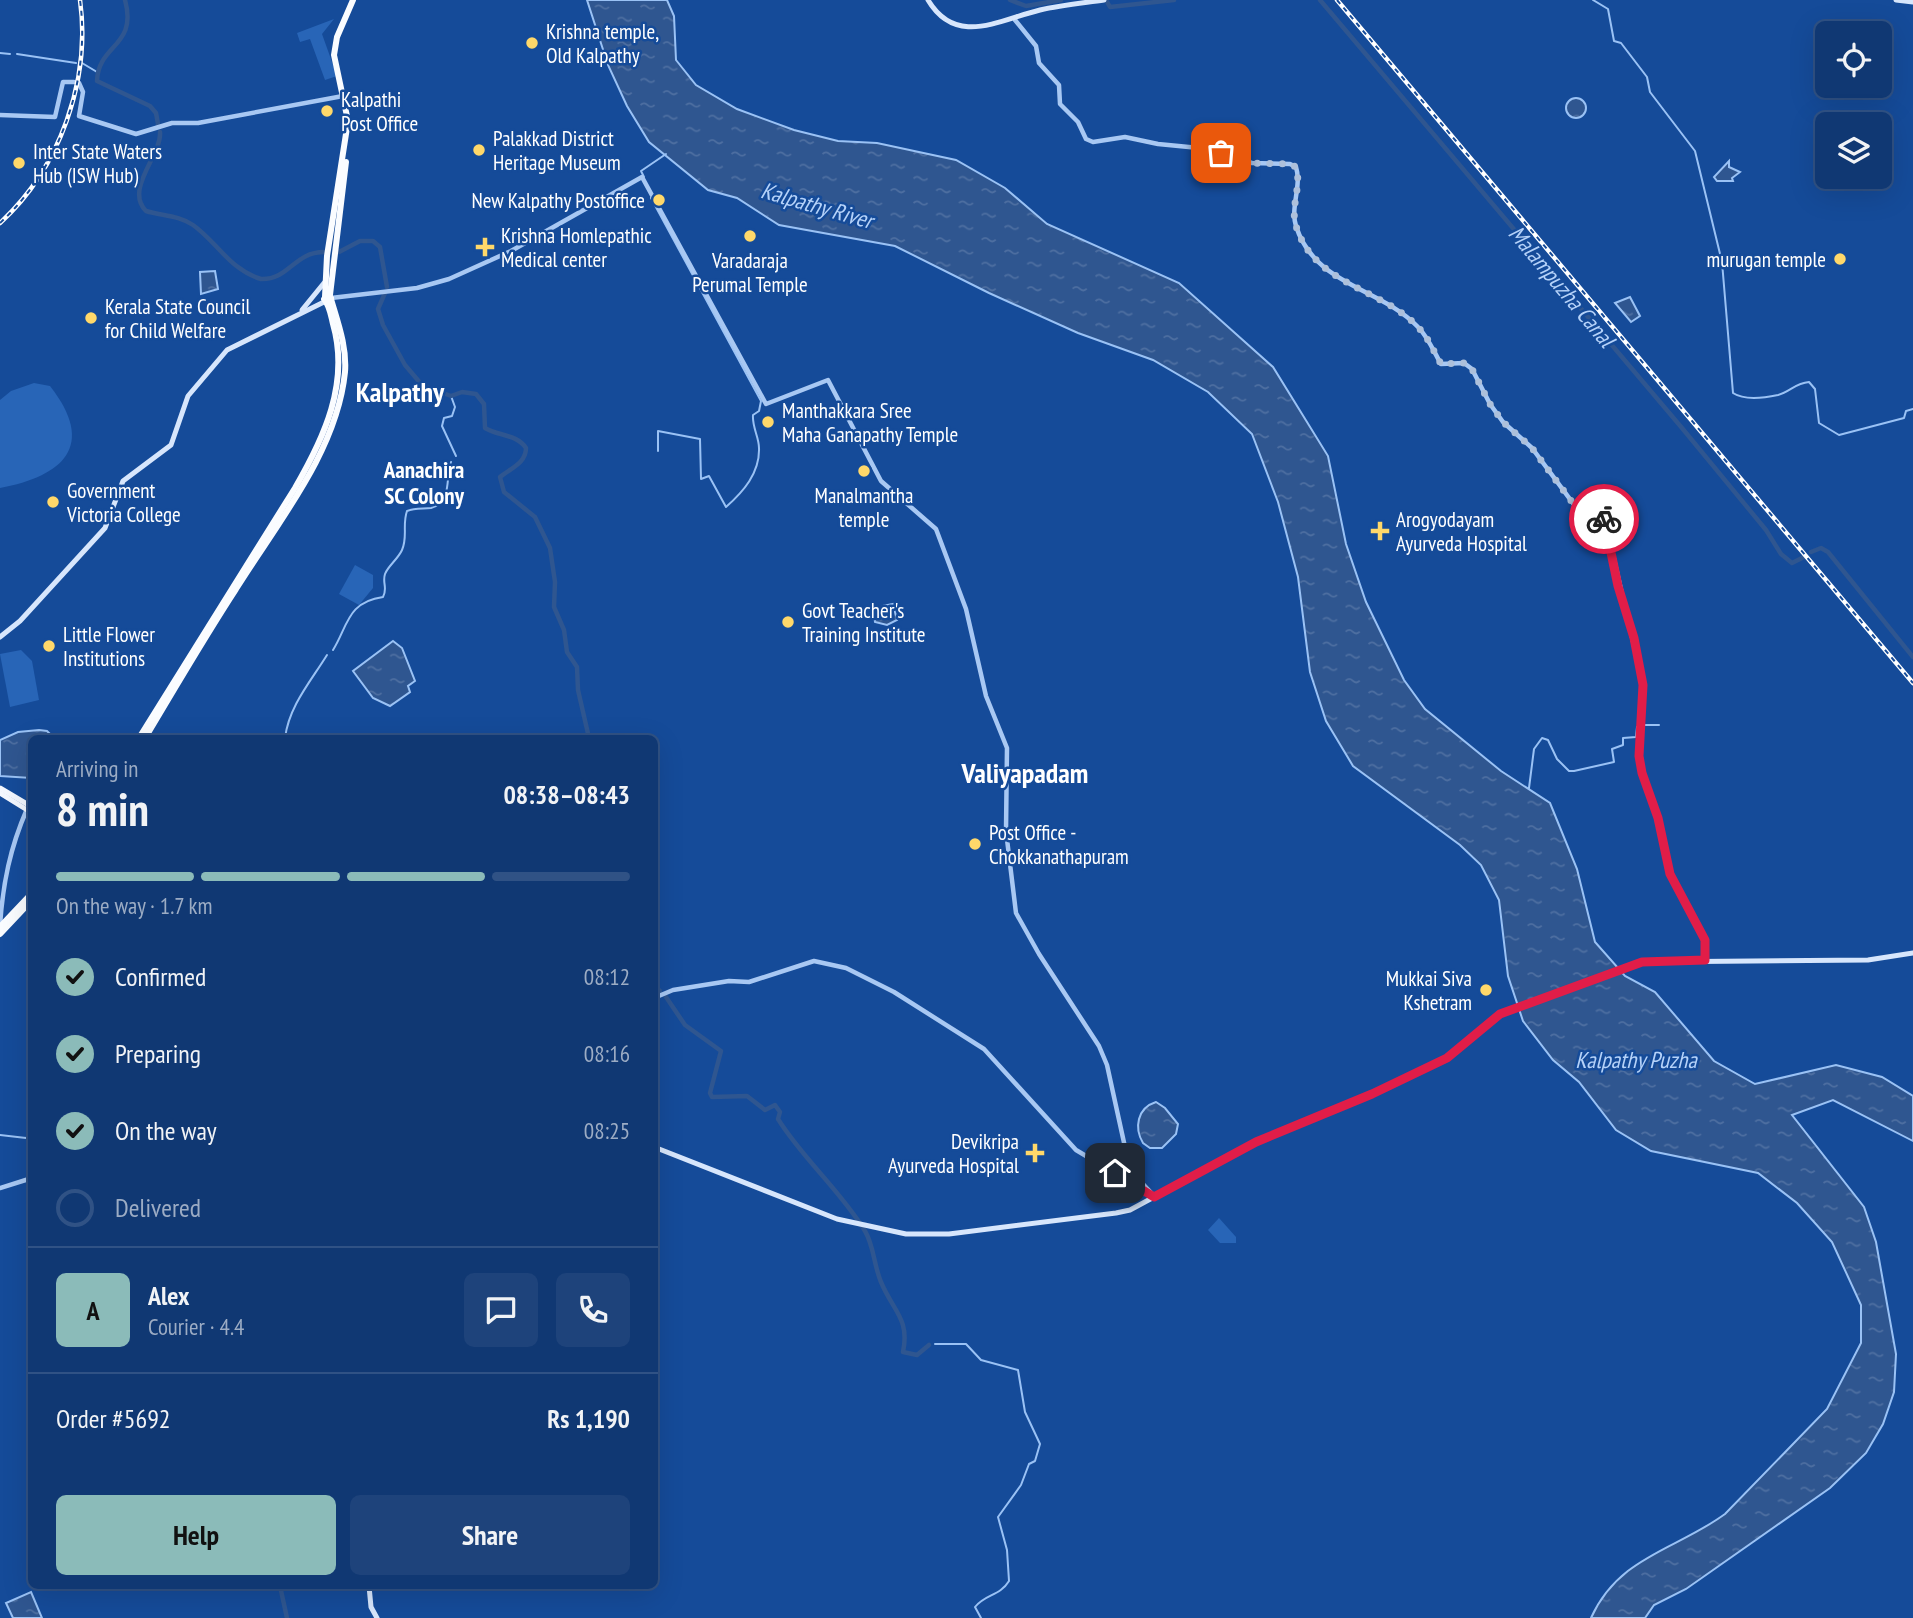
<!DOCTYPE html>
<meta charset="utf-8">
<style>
:root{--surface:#103873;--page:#1e437b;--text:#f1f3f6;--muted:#9cacc4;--line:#305285;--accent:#8bbbb9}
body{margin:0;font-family:"PT Sans Narrow",sans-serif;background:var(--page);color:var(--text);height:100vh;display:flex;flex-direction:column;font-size:26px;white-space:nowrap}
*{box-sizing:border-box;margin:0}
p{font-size:23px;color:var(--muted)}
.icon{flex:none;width:38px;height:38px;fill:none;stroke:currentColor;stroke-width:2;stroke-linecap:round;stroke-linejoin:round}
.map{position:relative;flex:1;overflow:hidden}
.sheet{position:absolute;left:28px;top:735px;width:630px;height:854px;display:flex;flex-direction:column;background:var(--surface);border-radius:10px;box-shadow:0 7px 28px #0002,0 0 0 2px var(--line)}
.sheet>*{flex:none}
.buttons{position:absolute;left:1815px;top:21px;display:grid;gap:14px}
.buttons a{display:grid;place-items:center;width:77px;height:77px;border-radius:10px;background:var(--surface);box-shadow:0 7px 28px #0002,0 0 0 2px var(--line);font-size:35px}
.pin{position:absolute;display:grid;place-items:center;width:60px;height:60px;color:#fff;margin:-30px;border-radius:14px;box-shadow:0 4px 10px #0006}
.courier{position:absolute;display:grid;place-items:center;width:70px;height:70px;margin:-35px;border:5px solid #e11d48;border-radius:50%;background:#fff;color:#222;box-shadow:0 2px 9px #0007}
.headline em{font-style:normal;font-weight:800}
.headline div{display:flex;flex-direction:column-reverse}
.headline{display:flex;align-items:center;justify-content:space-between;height:119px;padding:0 28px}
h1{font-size:46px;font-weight:800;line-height:52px}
.bar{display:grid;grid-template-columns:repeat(4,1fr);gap:10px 7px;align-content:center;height:84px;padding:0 28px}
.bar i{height:9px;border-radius:5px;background:var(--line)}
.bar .selected{background:var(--accent)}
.bar p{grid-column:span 4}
.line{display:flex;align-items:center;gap:18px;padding:0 28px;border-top:2px solid var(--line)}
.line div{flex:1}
.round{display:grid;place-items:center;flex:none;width:74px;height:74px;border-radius:10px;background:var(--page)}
ol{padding:0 28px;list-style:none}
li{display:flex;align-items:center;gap:21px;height:77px}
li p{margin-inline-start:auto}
li .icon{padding:7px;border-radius:50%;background:var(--accent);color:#111;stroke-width:4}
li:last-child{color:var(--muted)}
li i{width:38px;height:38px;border:4px solid var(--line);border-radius:50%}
.action{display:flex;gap:14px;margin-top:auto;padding:14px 28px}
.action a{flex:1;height:80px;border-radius:10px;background:var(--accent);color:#111;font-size:28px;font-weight:800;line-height:80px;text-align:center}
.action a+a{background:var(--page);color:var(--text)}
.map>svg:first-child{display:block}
</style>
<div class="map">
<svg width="1913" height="1618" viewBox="0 0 1913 1618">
<defs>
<pattern id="water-ripples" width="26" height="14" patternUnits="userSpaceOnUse" patternTransform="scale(1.75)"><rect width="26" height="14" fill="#2f5690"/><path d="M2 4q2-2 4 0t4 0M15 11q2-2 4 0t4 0" fill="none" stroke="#4e6fa1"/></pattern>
</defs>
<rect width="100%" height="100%" fill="#154b99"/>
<g fill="#2865b7">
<path d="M334,19L322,34L337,76L325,80L310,39L300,42L297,33Z"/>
<path d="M34,383L50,386C97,446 63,476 0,488V400L11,391Z"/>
<path d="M355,565L373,575V588L359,605L339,594Z"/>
<path d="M21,650L32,661L39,700L10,707L0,654Z"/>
<path d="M1219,1218L1236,1237V1243H1220L1208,1230Z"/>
</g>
<g fill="url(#water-ripples)" stroke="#9ac2f5" stroke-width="2">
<path d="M587,0H667L674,16L676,60L696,85L737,109L794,130L838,141L877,143L956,160L1005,188L1047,224L1179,283L1273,367L1328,456L1346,544L1366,602L1404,680L1425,709L1501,771L1550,803L1577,869L1595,942L1625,976L1655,992L1714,1061L1755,1084L1836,1065L1882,1077L1913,1096V1141L1833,1100L1792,1115L1864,1207L1876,1242L1896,1354L1894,1392L1883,1424L1866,1453L1830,1488L1686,1589L1654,1605L1645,1618H1591C1619,1556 1676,1550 1725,1514L1827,1409L1861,1343V1305L1832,1242L1797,1203L1758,1173L1651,1151L1616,1130L1579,1082L1553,1060L1523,1021L1508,976L1499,900L1481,865L1460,845L1353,766L1326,721L1310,672L1298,577L1278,502L1252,434L1208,392L1153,360L1078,333L989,293L895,246L779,225L737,198L708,190L649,142L627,106L608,65Z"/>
<circle cx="1576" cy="108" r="10"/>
<path d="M1729,161V167L1740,172L1732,178L1733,181H1717L1714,177Z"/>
<path d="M215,271L218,289L201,294L200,272Z"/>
<path d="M1630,297L1640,316L1631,322L1615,303Z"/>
<path d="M893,604L897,620L887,625L875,622L874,616L883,606Z"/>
<path d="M393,641L402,648L415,681L408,686L410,692L390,706L373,698L353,671Z"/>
<path d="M39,730L47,731L54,738H32L31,778L0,776V740L18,732Z"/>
<path d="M1156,1102L1165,1108L1178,1124L1176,1134L1162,1148H1150L1143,1143C1134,1128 1137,1108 1156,1102Z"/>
<path d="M31,1592L42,1618H13L6,1603Z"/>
</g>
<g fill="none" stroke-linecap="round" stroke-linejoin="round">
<g stroke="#9ac2f5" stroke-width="2">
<path d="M1593,0L1608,9L1614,41L1621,43L1647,77L1650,92L1695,151L1722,262L1733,393C1745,401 1764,398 1778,395C1790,392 1795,383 1809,382L1815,389L1819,423L1839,435L1904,418L1906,411L1913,409"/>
<path d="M0,53L10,54"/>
<path d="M17,54L76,63"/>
<path d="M82,63L97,72"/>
<path d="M644,177L641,171L666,154"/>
<path d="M651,198L761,401L759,411L753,415C752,427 759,437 759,448C760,473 743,492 726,507L709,476L701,479L700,439L658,431V451"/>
<path d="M451,396L455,407L452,416L444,418L442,426L456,456"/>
<path d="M333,650C348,626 347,602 383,597C388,588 382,583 385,574C388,566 398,559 402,550C408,537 402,525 407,511C415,508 423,509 431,508C453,502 445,477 451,462"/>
<path d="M1643,725H1659"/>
<path d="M285,738C289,706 311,681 327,655"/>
<path d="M1529,788L1534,749L1542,738L1548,740L1557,759L1569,771H1574L1614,762L1612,749L1623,745V738L1636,737L1637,727"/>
<path d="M0,1135L26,1138L32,1133"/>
<path d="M935,1344H966L981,1360L1018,1370L1025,1412L1040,1444L1035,1461L1029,1464L1021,1485L998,1517L1007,1550L1009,1581C1000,1596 985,1594 975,1607L981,1618"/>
</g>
<g stroke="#2f5690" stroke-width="4.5">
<path d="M125,0C138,47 98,44 97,81L150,106L156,113L158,124"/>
<path d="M1010,0L1026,6L1061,0"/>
<path d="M1106,0L1110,7L1174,0"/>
<path d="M1320,0L1682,428L1766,530L1781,554L1792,563L1804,557"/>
<path d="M160,132C162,155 124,189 146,211C162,216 178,215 193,225C217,242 230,270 261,279C289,280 294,252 324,252"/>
<path d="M339,252L360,241H373L380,247L387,287"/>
<path d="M385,293L378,309L383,325L405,365L422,385L451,396L462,392L476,394L484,404L485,428C498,436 517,434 526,448C526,463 511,468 500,477L504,492L535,517L550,548L555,582L554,607L564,630L567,652L577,667L578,690L589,738"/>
<path d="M1811,552L1821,548L1828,552L1913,657"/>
<path d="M654,986L660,991"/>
<path d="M666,997L685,1025L721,1051L710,1093L712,1097L747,1096L765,1110L775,1105L780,1112L778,1119C803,1159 840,1190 865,1231C874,1246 874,1266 881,1282C893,1311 910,1319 903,1352L917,1355L929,1345"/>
<path d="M280,1586L287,1618"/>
</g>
<g stroke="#a8c8f3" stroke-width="4.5">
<path d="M1015,20L1036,46L1039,63L1059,85L1060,104L1078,122L1086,139L1093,142L1125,137L1158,144L1199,148L1252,163L1290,164L1296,167C1302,186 1290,207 1296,226C1315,286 1380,287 1418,327C1428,337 1434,352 1441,364L1464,363L1472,369L1490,404L1503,422L1532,448L1581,514L1605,520L1643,685L1639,756L1642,773L1658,818L1670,874L1705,940V960"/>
<path d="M79,83L83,92L79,116L136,134L172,123H198L343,96"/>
<path d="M0,115L55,117L63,82H74"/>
<path d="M331,298L417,288L449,279L511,251L642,177L766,404L828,380L881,481L936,529L966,609L986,696L1007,748L1006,831L1016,913L1039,954L1099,1046L1107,1065L1130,1170L1155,1197"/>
<path d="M0,925C3,883 10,848 27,809"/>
<path d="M654,998L673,990L729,981L749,982L814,961L846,968L894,992L984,1049L1076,1150L1148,1193"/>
<path d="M0,1188L32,1178"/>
</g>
<g stroke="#d7e6fc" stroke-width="5">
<path d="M928,0C956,47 999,20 1040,10C1061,5 1083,3 1104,0"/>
<path d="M1896,0L1913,2"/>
<path d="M302,310L324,283"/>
<path d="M0,637L20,621L105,528L123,481L171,445L188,396L227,350L326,301"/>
<path d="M654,1147L837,1219L906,1234H949L1116,1213L1130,1210L1256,1142L1372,1094L1447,1058L1500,1014L1642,962L1868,960L1913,953"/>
<path d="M369,1586L371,1607L377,1618"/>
</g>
<g stroke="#f4f8ff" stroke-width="5">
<path d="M0,788L32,807"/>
<path d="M0,793L32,813"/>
</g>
<g stroke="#fafcff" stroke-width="6">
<path d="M330,295L346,162"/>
<path d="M325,297L327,256L348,121L334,55L337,37L353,0"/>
<path d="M139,738L295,488C324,438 350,383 333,324C331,316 330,306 324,299L328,294L331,298L327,301"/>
<path d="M145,738C175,688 204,638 236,589C277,523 337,452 345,372C347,347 338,323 331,299"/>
<path d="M0,927L32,893"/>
<path d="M0,934L32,900"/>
</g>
<defs>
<g id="rail">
<path d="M1337,0L1913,683"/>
<path d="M0,223C60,168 91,80 80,0"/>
</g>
</defs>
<use href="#rail" stroke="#fff" stroke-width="4.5"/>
<use href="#rail" stroke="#154b99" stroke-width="2" stroke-dasharray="5" stroke-linecap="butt"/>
</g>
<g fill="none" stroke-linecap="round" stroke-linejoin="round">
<path stroke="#adc0db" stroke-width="7" stroke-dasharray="0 12.6" d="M1221,153L1252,163L1290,164L1296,167C1302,186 1290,207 1296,226C1315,286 1380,287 1418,327C1428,337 1434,352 1441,364L1465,363L1472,369L1490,404L1503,422L1532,448L1581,514L1604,519"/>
<path stroke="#e11d48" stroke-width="9" d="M1115,1173L1154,1197L1256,1142L1372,1094L1447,1058L1500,1014L1642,962L1705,960V940L1670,874L1658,818L1642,773L1639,756L1643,685L1634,638L1618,586L1604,519"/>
</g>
<g fill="#ffd86a" stroke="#154b99" stroke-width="2.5">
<circle cx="532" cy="43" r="7"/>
<circle cx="327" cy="111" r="7"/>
<circle cx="479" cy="150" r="7"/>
<circle cx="19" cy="163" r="7"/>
<circle cx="659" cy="200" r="7"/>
<circle cx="750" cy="236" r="7"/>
<path d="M481.5 236.5h7v7h7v7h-7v7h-7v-7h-7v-7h7z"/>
<circle cx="1840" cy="259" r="7"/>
<circle cx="91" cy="318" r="7"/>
<circle cx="768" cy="422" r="7"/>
<circle cx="864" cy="471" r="7"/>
<circle cx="53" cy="502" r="7"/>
<path d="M1376.5 520.5h7v7h7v7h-7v7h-7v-7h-7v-7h7z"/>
<circle cx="788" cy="622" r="7"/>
<circle cx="49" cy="646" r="7"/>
<circle cx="975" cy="844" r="7"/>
<circle cx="1486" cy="990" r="7"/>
<path d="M1031.5 1142.5h7v7h7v7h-7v7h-7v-7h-7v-7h7z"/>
</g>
<g text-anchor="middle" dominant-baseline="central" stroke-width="5" stroke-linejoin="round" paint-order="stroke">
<g font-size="21" fill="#fff" stroke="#154b99" text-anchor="start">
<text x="546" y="31">Krishna temple,<tspan x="546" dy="24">Old Kalpathy</tspan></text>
<text x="341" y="99">Kalpathi<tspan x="341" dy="24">Post Office</tspan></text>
<text x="493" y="138">Palakkad District<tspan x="493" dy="24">Heritage Museum</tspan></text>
<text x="33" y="151">Inter State Waters<tspan x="33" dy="24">Hub (ISW Hub)</tspan></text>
<text x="645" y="200" text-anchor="end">New Kalpathy Postoffice</text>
<text x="501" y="235">Krishna Homlepathic<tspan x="501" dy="24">Medical center</tspan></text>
<text x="1826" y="259" text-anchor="end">murugan temple</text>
<text x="750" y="260" text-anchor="middle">Varadaraja<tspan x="750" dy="24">Perumal Temple</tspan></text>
<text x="105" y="306">Kerala State Council<tspan x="105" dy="24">for Child Welfare</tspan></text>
<text x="782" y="410">Manthakkara Sree<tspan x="782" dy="24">Maha Ganapathy Temple</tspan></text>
<text x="67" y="490">Government<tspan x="67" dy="24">Victoria College</tspan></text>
<text x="864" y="495" text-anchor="middle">Manalmantha<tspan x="864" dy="24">temple</tspan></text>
<text x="1396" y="519">Arogyodayam<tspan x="1396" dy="24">Ayurveda Hospital</tspan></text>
<text x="802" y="610">Govt Teacher's<tspan x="802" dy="24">Training Institute</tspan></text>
<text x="63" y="634">Little Flower<tspan x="63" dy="24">Institutions</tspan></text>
<text x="989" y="832">Post Office -<tspan x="989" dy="24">Chokkanathapuram</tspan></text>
<text x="1472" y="978" text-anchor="end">Mukkai Siva<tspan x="1472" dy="24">Kshetram</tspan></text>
<text x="1019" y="1141" text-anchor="end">Devikripa<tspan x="1019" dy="24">Ayurveda Hospital</tspan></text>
</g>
<g font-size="23" font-style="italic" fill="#b5d2f9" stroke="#154b99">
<text transform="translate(817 205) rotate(16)">Kalpathy River</text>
<text transform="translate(1562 286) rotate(50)">Malampuzha Canal</text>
<text x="1636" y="1059">Kalpathy Puzha</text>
</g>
<g font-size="23" font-weight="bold" fill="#fff" stroke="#154b99">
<text x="424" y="469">Aanachira<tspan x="424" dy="26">SC Colony</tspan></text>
</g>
<g font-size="28" font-weight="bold" fill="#fff" stroke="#154b99">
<text x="400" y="391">Kalpathy</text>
<text x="1025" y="772">Valiyapadam</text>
</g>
</g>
</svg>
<div class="buttons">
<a><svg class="icon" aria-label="locate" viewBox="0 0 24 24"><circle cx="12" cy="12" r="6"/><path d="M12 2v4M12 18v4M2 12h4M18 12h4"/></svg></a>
<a><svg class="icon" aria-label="layers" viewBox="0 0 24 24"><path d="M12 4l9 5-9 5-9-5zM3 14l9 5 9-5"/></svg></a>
</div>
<div class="pin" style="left:1221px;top:153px;background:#ea580c"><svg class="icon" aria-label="bag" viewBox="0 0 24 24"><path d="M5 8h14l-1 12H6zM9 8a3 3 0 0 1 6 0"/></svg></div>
<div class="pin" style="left:1115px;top:1173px;background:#1f2937"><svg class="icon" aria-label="home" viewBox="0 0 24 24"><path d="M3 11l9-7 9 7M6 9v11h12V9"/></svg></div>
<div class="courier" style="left:1604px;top:519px"><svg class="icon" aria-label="bike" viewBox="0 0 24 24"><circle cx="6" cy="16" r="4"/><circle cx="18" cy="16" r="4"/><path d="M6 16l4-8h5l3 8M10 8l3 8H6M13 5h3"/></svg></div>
<section class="sheet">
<div class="headline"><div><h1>8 min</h1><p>Arriving in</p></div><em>08:38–08:43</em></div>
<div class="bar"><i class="selected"></i><i class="selected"></i><i class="selected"></i><i></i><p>On the way · 1.7 km</p></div>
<ol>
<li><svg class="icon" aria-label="check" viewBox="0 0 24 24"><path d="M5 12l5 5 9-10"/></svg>Confirmed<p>08:12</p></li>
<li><svg class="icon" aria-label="check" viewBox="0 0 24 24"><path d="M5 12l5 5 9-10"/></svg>Preparing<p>08:16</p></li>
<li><svg class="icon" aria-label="check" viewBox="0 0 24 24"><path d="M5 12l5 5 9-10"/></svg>On the way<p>08:25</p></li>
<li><i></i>Delivered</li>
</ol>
<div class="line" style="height:126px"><b class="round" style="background:var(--accent);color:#111">A</b><div><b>Alex</b><p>Courier · 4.4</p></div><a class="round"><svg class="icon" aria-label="chat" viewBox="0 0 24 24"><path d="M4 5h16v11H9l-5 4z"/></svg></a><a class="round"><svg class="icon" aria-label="phone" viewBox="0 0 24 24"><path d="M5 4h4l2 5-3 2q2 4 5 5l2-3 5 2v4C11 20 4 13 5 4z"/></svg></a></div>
<div class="line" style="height:91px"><div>Order #5692</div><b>Rs 1,190</b></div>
<div class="action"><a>Help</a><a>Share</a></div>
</section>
</div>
